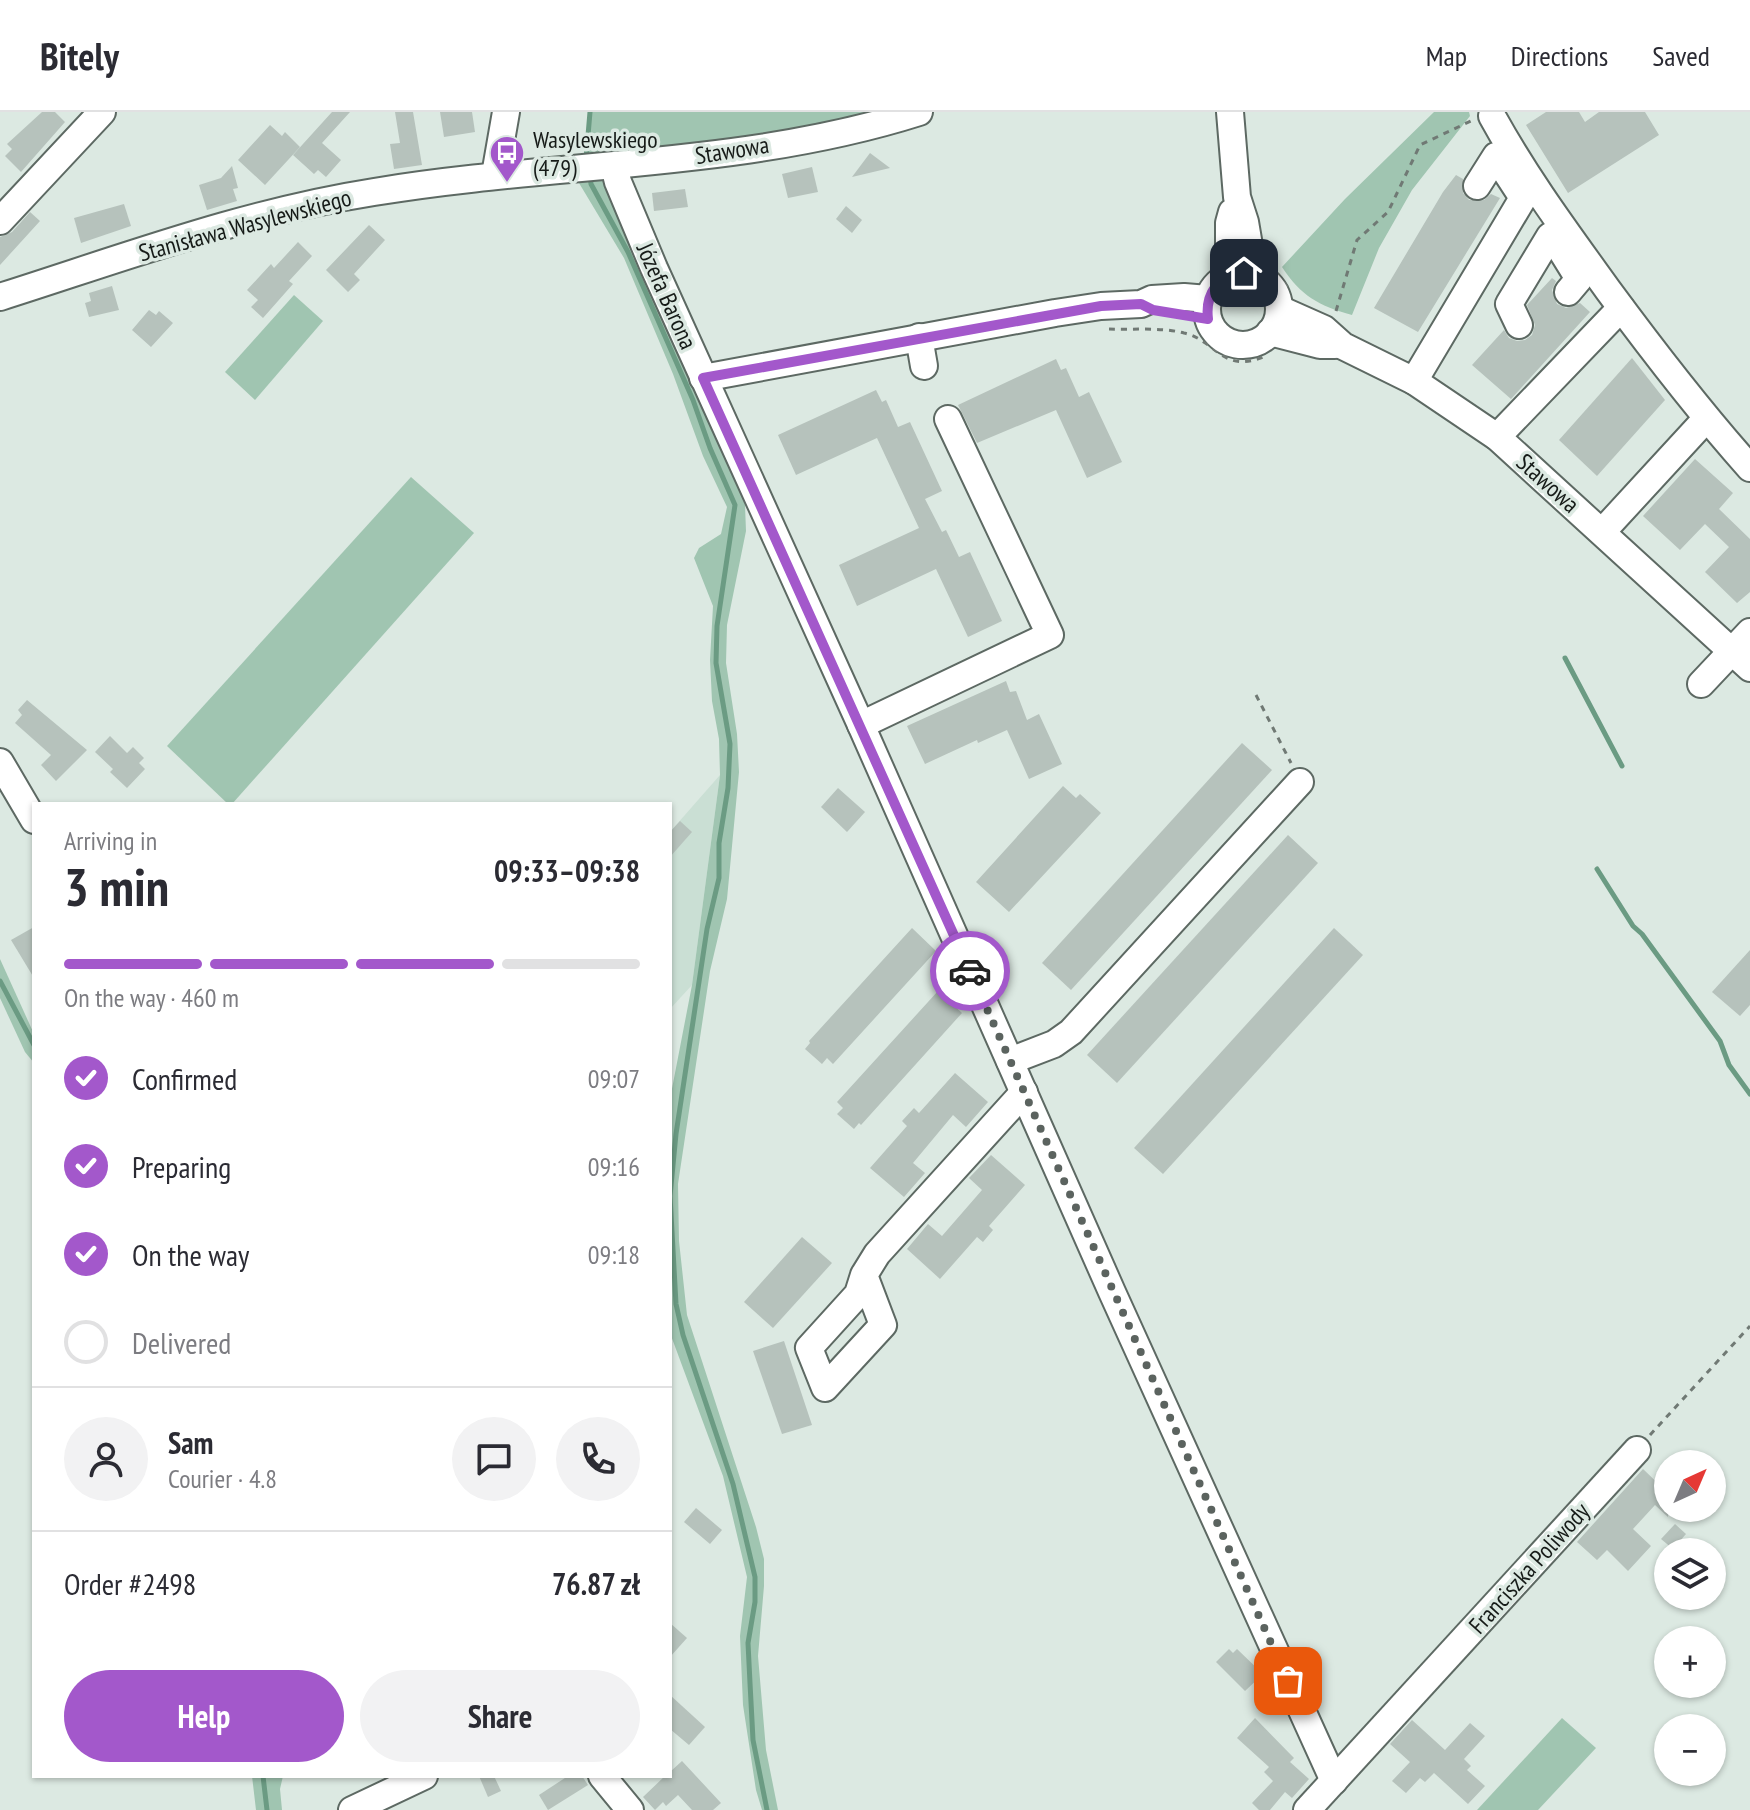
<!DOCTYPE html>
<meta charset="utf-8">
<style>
:root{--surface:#fff;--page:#f2f2f3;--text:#2b2b33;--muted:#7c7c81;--line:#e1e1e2;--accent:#a358cb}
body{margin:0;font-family:"PT Sans Narrow",sans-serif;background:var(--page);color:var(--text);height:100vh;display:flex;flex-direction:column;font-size:30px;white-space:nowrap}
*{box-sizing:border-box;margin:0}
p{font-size:26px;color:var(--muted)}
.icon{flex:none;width:44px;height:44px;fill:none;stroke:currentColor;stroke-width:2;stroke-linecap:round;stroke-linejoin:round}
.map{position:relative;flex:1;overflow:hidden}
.panel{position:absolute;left:32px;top:690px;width:640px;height:976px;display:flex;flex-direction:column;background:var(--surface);border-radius:0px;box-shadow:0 2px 6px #0004}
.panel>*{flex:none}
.needle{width:52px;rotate:44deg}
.tools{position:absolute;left:1654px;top:1338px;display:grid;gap:16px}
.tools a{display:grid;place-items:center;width:72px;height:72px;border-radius:50%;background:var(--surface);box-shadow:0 2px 6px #0004;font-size:40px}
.pin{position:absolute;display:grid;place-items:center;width:68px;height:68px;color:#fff;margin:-34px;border-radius:16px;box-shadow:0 4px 12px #0006}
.courier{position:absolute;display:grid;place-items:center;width:80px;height:80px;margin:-40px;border:6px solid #a358cb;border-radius:50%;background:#fff;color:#222;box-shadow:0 2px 10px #0007}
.summary em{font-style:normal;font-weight:700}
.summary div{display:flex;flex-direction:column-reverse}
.summary{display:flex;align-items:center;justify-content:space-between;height:136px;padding:0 32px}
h1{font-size:52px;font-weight:700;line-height:60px}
.bar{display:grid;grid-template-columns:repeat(4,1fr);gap:12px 8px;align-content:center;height:96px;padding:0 32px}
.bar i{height:10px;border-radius:6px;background:var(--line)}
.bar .on{background:var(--accent)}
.bar p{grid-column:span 4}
.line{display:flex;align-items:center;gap:20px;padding:0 32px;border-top:2px solid var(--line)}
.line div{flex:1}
.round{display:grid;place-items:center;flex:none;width:84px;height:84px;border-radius:42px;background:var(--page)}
ol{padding:0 32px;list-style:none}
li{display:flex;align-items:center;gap:24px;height:88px}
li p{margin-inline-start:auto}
li .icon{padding:8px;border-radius:50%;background:var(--accent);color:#fff;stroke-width:4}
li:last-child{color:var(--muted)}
li i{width:44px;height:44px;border:4px solid var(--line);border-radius:50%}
.primary-button{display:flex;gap:16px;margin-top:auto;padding:16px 32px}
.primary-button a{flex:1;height:92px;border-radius:48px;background:var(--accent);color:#fff;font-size:32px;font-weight:700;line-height:92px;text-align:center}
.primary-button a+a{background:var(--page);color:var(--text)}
header{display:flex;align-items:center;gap:48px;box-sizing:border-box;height:112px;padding:0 40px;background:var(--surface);border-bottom:2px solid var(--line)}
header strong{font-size:38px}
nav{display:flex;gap:44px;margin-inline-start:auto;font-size:28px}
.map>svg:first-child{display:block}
</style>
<header>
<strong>Bitely</strong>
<nav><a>Map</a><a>Directions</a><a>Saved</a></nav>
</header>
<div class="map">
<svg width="1750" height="1698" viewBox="0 0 1750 1698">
<rect width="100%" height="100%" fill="#dce9e2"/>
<path fill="#cadfd4" d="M720,663L692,873L670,897V720Z"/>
<g fill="#a0c5b1">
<path d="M590,0H919L615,54L735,358L745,393L746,419L727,513L726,551L737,622L739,660L727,787L710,859L678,1072L679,1129L687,1203L756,1415L764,1447V1474L758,1544L766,1638L778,1698H762L756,1678L743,1593L740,1524L747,1465L723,1364L670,1221V987L692,873L720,663L719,627L712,589L710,548L713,494L694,446L699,436L721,422L727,395L703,344L673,262L624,146L579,71L613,54L586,42Z"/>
<path d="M1434,0H1469L1470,4L1412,78L1379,136L1352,203C1319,194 1301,184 1282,155L1345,87Z"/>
<path d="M294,183L323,209L255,288L225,260Z"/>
<path d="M411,365L474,421L232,692H228L167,634Z"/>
<path d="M0,847L34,922V951L25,940L0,886Z"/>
<path d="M1562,1606L1596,1636L1538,1698H1477Z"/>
<path d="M252,1664H283L280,1677L282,1698H256Z"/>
</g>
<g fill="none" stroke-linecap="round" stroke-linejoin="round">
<g stroke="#6b9b83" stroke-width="5">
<path d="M586,47L590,0"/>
<path d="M590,64L591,72L628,140L693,288L710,336L735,393L717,514L716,551L730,632L728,676L719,731V766L707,817L676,1022L670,1084L676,1192L683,1223L733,1372L755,1465V1490L748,1531L750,1571L753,1628L767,1698"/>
<path d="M1565,546L1622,654"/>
<path d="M1597,757L1633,814L1642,822L1720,929L1729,953L1750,982"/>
<path d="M0,869L34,933"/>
<path d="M263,1664L267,1698"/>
</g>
</g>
<g fill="#b6c2bc">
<path d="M42,0H55L65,10L21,60L5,44L12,37L7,32Z"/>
<path d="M332,0H350L322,31L341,48L326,65L318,58L314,62L293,43Z"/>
<path d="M395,0H413L422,53L394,57L390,32L400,31Z"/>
<path d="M440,0H472L475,20L444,25Z"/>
<path d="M1546,0H1579L1585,10L1599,0H1645L1659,23L1568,81L1526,13Z"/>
<path d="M270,13L282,24L285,20L300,35L265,73L238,48Z"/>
<path d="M870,41L890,56L852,65Z"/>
<path d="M232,54L238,76L233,77L237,89L207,98L199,73L221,66Z"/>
<path d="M812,55L818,80L788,86L782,62Z"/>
<path d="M1456,63L1463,67V81L1469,88H1484L1491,82L1500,86L1418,220L1374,196L1443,80Z"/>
<path d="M685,77L688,95L654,99L652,81Z"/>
<path d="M124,92L131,114L81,131L74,106Z"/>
<path d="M846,94L862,108L852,121L836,107Z"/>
<path d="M30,100L40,109L0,153V125L12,120Z"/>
<path d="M369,113L385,128L354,162L360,168L348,180L326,158Z"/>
<path d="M298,130L312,144L289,169L293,172L263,206L251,195L258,188L247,178L271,152L274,156Z"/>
<path d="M1552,166L1556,169L1552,178L1557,192L1566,196L1580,191L1590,200L1511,287L1472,253L1504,218L1509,226L1517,229L1525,228L1532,223L1535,213L1527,193Z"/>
<path d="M112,174L119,198L89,205L85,191L91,189L89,181Z"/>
<path d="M149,198L156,203L159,199L173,211L151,235L132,218Z"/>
<path d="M1632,246L1665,288L1597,364L1559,328Z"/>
<path d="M1056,247L1061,258L1066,256L1079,285L1089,280L1122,350L1087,366L1056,298L977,331L958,293Z"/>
<path d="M876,278L882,290L886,288L898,315L910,310L942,379L925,387L942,420L946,418L959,445L970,440L1002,509L968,525L936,457L857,494L839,453L919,416L877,326L796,363L778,323Z"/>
<path d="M1695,347L1733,381L1719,397L1750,427V480L1737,491L1705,460L1729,435L1705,412L1680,438L1643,404Z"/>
<path d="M1006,569L1010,580L1016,579L1027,608L1039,602L1062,652L1029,667L1007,618L978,631L977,628L925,652L907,614Z"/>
<path d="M27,588L87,638L56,669L41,653L51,643L15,611L22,603L18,598Z"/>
<path d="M110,624L127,641L133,635L144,646L139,651L145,657L127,676L110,660L113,657L95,640Z"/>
<path d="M1242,631L1272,658L1071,878L1042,851Z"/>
<path d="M1063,674L1076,686L1080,682L1101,701L1009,800L976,770Z"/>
<path d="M838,676L865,700L847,720L821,695Z"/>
<path d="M680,709L692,720L670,745V720Z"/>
<path d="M1288,723L1318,751L1117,971L1087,943Z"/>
<path d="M34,815V866L11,828Z"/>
<path d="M912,816L936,839L833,952L827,946L822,952L805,937L810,931L809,929Z"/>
<path d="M1334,816L1363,843L1163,1062L1134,1036Z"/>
<path d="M1750,838V893L1740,904L1712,880Z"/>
<path d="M938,879L962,901L861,1013L859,1011L854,1017L837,1002L843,996L837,990Z"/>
<path d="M955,961L988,990L966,1015L953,1003L913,1051L925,1061L904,1085L870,1056L907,1014L902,1009L914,996L919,1001Z"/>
<path d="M991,1043L1025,1073L989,1114L993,1118L983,1130L977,1125L940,1167L907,1137L928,1112L942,1124L982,1078L969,1066Z"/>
<path d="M802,1125L832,1151L773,1216L744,1190Z"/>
<path d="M784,1229L812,1313L782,1322L753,1239Z"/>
<path d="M1643,1357L1668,1381V1405L1655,1393L1633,1417L1651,1434L1628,1459L1607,1438L1597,1448L1577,1430Z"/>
<path d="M696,1396L722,1418L710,1432L684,1410Z"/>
<path d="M1675,1412L1686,1422L1673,1437L1661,1427Z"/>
<path d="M670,1511L687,1526L670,1545Z"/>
<path d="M1229,1537L1233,1541L1237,1537L1263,1562L1245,1579L1216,1550Z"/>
<path d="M670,1583L705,1615L689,1633L670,1617Z"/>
<path d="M1255,1606L1294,1646L1290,1650L1309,1667L1292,1686L1285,1680L1270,1698H1259L1252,1691L1273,1669L1264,1660L1269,1655L1237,1626Z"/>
<path d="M1412,1608L1445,1638L1470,1611L1485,1624L1464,1647L1471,1654L1467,1658L1485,1674L1468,1692L1434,1661L1425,1670L1420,1666L1406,1681L1392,1669L1410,1650L1390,1632Z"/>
<path d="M682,1649L721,1691L713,1698H692L678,1683L666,1694L663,1690L655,1698L643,1685L665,1664H670V1660Z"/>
<path d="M479,1664H494L501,1679L488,1685Z"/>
<path d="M568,1664H582L588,1673L548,1698L539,1683Z"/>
</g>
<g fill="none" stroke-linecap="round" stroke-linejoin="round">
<defs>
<g id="minor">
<path d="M1230,0L1237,85L1245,110L1254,163"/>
<path d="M1492,4C1526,66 1567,121 1608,178C1653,239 1699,299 1750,356"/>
<path d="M614,54L618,70L654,156L861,613L1112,1180L1334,1669"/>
<path d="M495,63L506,0"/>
<path d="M1477,74L1496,44"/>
<path d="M0,109L102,0"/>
<path d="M1561,138L1579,167L1568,180"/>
<circle cx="1243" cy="197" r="36"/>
<path d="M1229,164V111L1232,100"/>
<path d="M0,185C123,146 246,100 374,80C554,50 743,56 919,0"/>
<path d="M1279,197L1324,217L1343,234L1414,269L1497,325L1750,556"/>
<path d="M1519,213L1509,192L1550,124"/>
<path d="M1270,220L1320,233H1335"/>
<path d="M919,225L924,254"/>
<path d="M703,266L1055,201L1101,194L1141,192L1152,187L1184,185L1208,187"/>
<path d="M1414,269L1523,86L1506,60"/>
<path d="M1497,325L1621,196"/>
<path d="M1602,420L1706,307"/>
<path d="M1701,572L1750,520"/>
<path d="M861,613L1050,523L948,307"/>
<path d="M0,650L34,708"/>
<path d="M1010,949L1054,932L1071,920L1300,670"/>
<path d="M864,1163L883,1213L825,1276L809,1236L858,1182L864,1163L877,1142L1024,980"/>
<path d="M602,1664L630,1698"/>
<path d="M352,1698L424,1664"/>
<path d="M1307,1698L1637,1338"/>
</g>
</defs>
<use href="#minor" stroke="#5d6963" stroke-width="30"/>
<g stroke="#707974" stroke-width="3" stroke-dasharray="6 6" stroke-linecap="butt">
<path d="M1276,161L1289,177"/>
<path d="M1336,199L1357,128L1388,100L1420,33L1473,8"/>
<path d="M1109,217C1133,218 1161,215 1184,221C1218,229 1222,264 1268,243"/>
<path d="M1256,583L1291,651"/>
<path d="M1650,1323L1750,1214"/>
</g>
<use href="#minor" stroke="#fff" stroke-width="26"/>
</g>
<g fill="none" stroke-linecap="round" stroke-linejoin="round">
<path stroke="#5b635f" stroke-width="8" stroke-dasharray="0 14.4" d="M970,859L1288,1569"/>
<path stroke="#a358cb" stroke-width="10" d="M970,859L703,266L1101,194L1141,192L1153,198L1208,207C1205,182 1218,163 1244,161"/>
</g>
<defs>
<symbol id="bus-pin" viewBox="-11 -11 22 30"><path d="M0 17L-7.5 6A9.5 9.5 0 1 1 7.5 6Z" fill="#a358cb" stroke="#dce9e2"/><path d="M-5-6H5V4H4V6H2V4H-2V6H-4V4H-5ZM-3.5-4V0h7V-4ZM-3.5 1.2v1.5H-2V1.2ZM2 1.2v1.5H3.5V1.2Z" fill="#fff"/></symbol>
</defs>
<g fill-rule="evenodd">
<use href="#bus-pin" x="487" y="21" width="40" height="54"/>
</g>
<g text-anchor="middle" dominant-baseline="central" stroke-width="7" stroke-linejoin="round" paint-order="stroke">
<g font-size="24" fill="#161b18" stroke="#dce9e2" text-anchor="start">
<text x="533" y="27">Wasylewskiego<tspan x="533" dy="28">(479)</tspan></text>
</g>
<g font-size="24" fill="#161b18" stroke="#dce9e2">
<text transform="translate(732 38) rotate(-9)">Stawowa</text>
<text transform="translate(245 113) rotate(-15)">Stanisława Wasylewskiego</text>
<text transform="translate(667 184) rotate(66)">Józefa Barona</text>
<text transform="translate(1548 371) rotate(42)">Stawowa</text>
<text transform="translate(1529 1456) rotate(-48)">Franciszka Poliwody</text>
</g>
</g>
</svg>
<div class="tools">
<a><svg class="needle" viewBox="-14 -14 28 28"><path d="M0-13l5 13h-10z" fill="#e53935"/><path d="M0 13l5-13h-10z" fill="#7c7c81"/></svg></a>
<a><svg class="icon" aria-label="layers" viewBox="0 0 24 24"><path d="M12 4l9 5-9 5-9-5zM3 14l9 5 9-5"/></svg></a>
<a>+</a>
<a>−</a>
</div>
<div class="pin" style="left:1288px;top:1569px;background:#ea580c"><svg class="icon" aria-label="bag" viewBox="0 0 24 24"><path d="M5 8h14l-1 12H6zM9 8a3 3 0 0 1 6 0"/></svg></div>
<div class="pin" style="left:1244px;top:161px;background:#1f2937"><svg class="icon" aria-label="home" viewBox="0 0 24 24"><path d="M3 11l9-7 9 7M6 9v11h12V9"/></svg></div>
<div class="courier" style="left:970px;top:859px"><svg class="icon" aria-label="car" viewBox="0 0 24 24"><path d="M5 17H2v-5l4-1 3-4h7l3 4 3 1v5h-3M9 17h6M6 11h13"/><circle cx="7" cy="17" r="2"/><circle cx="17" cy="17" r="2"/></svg></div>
<section class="panel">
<div class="summary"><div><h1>3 min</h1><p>Arriving in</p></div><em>09:33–09:38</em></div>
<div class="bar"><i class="on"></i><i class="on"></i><i class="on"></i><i></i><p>On the way · 460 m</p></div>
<ol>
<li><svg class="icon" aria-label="check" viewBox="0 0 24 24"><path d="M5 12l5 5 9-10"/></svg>Confirmed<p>09:07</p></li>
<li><svg class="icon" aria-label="check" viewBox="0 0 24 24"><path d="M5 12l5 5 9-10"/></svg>Preparing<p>09:16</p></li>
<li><svg class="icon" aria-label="check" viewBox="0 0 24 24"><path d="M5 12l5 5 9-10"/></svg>On the way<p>09:18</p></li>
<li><i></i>Delivered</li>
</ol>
<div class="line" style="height:144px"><a class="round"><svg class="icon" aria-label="person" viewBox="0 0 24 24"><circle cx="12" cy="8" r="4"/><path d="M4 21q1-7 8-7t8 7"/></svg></a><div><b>Sam</b><p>Courier · 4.8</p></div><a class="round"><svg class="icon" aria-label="chat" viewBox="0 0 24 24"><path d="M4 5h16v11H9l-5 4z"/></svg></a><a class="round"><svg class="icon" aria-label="phone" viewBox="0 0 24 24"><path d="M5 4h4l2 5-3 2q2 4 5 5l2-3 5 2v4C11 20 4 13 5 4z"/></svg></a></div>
<div class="line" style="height:104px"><div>Order #2498</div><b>76.87 zł</b></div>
<div class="primary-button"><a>Help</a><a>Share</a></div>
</section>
</div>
